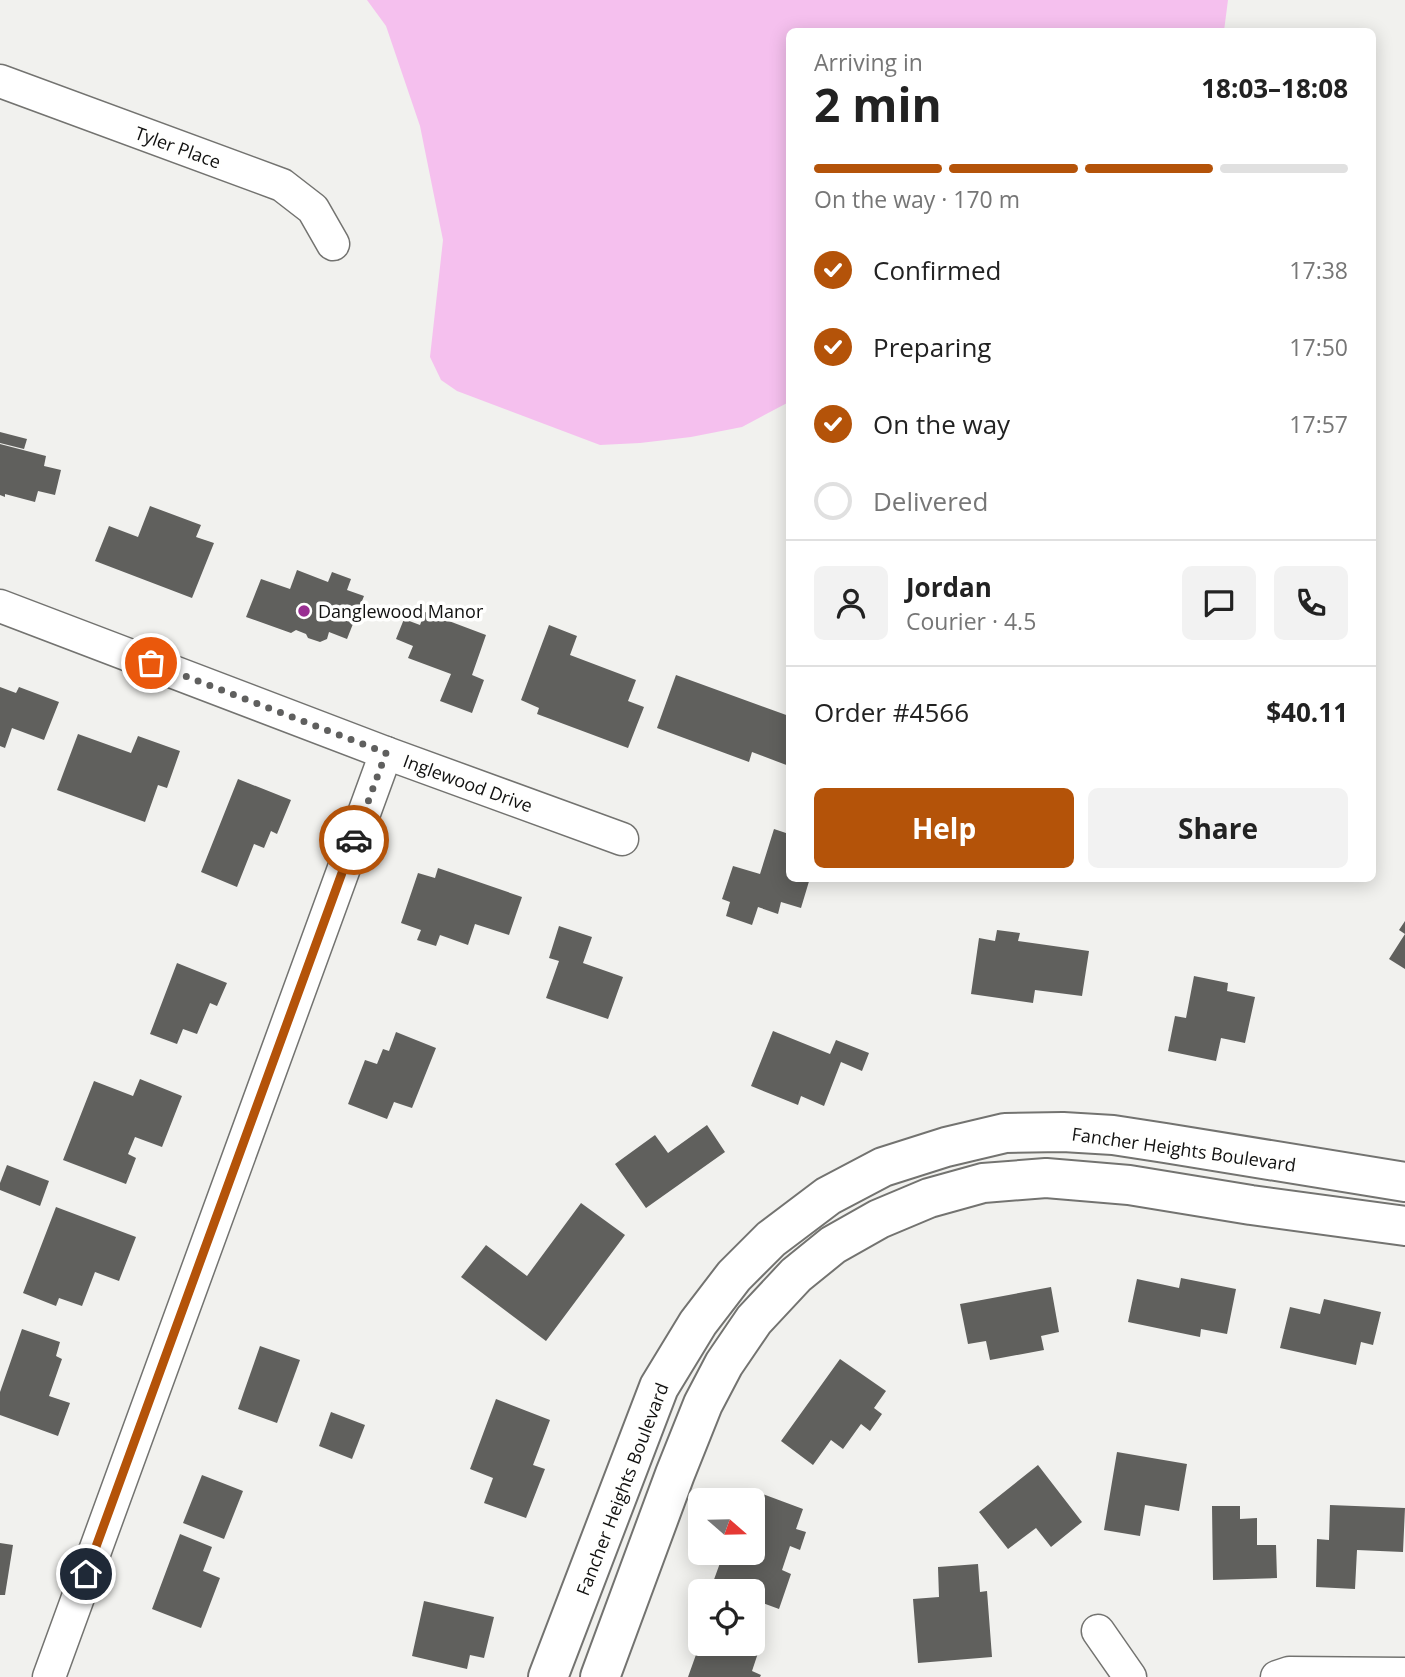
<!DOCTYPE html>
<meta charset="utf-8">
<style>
:root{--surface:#fff;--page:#f2f2f2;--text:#222;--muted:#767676;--line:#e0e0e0;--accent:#b45309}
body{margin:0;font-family:"Open Sans",sans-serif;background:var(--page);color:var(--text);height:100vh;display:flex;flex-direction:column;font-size:26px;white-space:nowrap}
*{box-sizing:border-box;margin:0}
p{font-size:23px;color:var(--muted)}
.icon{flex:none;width:38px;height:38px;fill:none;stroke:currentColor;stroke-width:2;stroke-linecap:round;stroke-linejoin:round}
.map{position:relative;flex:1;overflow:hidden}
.drawer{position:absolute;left:786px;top:28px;width:590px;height:854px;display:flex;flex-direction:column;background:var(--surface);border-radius:10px;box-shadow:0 4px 18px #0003}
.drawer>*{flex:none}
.needle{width:46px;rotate:110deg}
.buttons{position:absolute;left:688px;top:1488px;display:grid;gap:14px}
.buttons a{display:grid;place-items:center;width:77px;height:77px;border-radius:10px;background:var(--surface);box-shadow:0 4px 18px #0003;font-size:35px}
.pin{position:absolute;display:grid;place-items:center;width:60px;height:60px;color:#fff;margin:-30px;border:4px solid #fff;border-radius:50%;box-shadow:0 2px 7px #0007}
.courier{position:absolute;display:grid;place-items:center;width:70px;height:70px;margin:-35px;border:5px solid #b45309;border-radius:50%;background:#fff;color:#222;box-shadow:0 2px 9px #0007}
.headline em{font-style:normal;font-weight:700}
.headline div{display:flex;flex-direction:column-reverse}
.headline{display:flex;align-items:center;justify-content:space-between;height:119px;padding:0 28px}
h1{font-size:46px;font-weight:700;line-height:52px}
.bar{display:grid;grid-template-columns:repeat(4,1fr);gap:10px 7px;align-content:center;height:84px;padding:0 28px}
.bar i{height:9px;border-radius:5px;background:var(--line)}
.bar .selected{background:var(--accent)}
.bar p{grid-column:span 4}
.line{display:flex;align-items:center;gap:18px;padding:0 28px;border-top:2px solid var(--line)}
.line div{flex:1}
.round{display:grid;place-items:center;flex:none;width:74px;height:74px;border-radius:10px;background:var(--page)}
ol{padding:0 28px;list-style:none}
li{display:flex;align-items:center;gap:21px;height:77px}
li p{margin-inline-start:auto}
li .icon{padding:7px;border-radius:50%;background:var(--accent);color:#fff;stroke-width:4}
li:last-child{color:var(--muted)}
li i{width:38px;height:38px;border:4px solid var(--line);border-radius:50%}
.cta{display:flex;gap:14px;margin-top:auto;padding:14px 28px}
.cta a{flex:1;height:80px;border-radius:10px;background:var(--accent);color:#fff;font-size:28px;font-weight:700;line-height:80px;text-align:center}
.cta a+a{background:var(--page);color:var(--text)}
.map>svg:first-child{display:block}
</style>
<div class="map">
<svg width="1405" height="1677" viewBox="0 0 1405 1677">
<rect width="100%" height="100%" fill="#f1f1ee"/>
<path fill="#f5c0ee" d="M367,0H1228L1224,31L789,32V402L742,427L691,437L640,443L600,445L457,391L441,380L430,357L443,240L420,126L386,26Z"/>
<g fill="#60605d">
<path d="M0,432L27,439L24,449L0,443Z"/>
<path d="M0,444L46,456L44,466L61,470L55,495L38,491L35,502L5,494V497L0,495Z"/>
<path d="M150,506L201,525L196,537L214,543L192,598L95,561L109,526L138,537Z"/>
<path d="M297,570L328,582L332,572L351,579L347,590L364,596L347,639L329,632L327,639L320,642L308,638L306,634L296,630L291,633L246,617L261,579L290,589Z"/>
<path d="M425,612L486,635L472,675L484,680L472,713L440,701L451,674L408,658L413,646L396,639L404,619L420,625Z"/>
<path d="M549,625L577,636L570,655L636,680L628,701L644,707L628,748L537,714L539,708L521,700Z"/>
<path d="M676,675L789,716V766L752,752L749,762L657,728Z"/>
<path d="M0,687L16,693L19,687L59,702L44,740L12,728L5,748L0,746Z"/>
<path d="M78,734L131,753L138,736L180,751L167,788L158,785L145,822L57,790Z"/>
<path d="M238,779L291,800L277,834L271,831L264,848L254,844L237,887L201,872Z"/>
<path d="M774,829L789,834V878H810L801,908L781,902L778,914L758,907L752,925L726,916L730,902L722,899L733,866L760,874Z"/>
<path d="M438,868L522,897L509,935L475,924L468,945L440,935L436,946L417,940L421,930L401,923L418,873L435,878Z"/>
<path d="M1405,921V969L1389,959L1405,934L1399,930Z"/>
<path d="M559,926L592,937L583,963L623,977L608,1019L546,998L559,961L549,958Z"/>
<path d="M997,930L1020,933L1018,941L1089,951L1082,996L1035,990L1033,1003L971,994L979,938L995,941Z"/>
<path d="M177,963L227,983L217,1006L210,1003L197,1034L183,1029L177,1044L150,1034Z"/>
<path d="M1194,976L1228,983L1227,991L1255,997L1245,1043L1221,1038L1216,1061L1168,1051L1175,1016L1186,1018Z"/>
<path d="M773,1031L830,1054L836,1040L869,1053L862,1071L841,1062L824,1106L801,1096L798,1105L751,1086Z"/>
<path d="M396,1032L436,1048L412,1108L394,1102L387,1119L348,1104L365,1060L377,1064L383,1049L389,1051Z"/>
<path d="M140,1079L182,1096L162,1147L135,1137L128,1154L136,1158L126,1184L63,1160L94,1081L133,1096Z"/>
<path d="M707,1125L725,1152L646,1208L615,1164L655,1135L668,1153Z"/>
<path d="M7,1165L49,1181L40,1206L0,1190V1183Z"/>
<path d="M581,1203L625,1235L546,1341L461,1277L486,1245L527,1276Z"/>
<path d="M56,1207L136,1237L119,1281L95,1272L82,1306L59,1298L56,1306L23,1293Z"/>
<path d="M1181,1278L1236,1289L1227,1334L1201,1329L1200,1337L1128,1322L1137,1279L1179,1288Z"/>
<path d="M1051,1287L1059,1332L1041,1336L1044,1350L990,1360L986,1341L968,1344L960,1304Z"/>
<path d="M1324,1299L1381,1312L1373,1345L1361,1342L1356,1365L1280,1348L1290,1307L1320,1314Z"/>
<path d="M22,1329L60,1342L56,1356L62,1359L49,1396L70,1403L58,1436L0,1415V1392Z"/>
<path d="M260,1346L300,1360L277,1423L238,1409Z"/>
<path d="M840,1359L886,1391L874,1408L882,1414L870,1431L861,1424L843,1449L831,1440L813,1465L781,1441Z"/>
<path d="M496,1399L550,1420L533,1465L545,1469L526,1518L484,1503L493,1478L470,1469Z"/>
<path d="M331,1412L365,1425L352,1459L319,1446Z"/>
<path d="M1117,1452L1187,1464L1179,1511L1145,1505L1140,1536L1104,1530Z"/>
<path d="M1038,1465L1082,1522L1051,1547L1036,1528L1008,1549L979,1512Z"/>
<path d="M202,1475L243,1491L224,1539L183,1523Z"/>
<path d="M755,1491L803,1509L796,1529L806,1532L800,1550L790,1546L782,1570L791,1574L779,1609L752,1599V1591H729L712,1585L724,1552H752V1500Z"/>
<path d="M1330,1505L1405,1508L1403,1552L1357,1550L1355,1589L1316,1587L1317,1539L1329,1540Z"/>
<path d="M1212,1506H1240V1519L1257,1518V1545H1276L1277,1578L1213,1580Z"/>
<path d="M180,1534L212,1547L203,1571L220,1578L201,1628L152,1609Z"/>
<path d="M0,1543L13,1545L5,1595H0Z"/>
<path d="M978,1564L980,1592L987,1591L992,1657L918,1663L913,1599L939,1597L938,1567Z"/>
<path d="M424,1601L494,1617L484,1658L470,1655L467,1669L412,1656Z"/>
<path d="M707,1643H730L758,1653L752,1671L761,1675L760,1677H688L698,1649L704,1651Z"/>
</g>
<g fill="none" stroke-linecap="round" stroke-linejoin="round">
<defs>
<g id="minor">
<path d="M0,81L282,185L313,209L333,244"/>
<path d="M0,606L386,753L622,839"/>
<path d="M1098,1631L1130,1677"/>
<path d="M49,1677L386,753"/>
<path d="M1277,1677L1289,1673L1405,1674"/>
</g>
<g id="tertiary">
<path d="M548,1677L659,1387L698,1323L734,1276L771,1239L828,1196L883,1167L946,1147L1005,1133L1063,1132L1113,1135L1165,1143L1405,1182"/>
<path d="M600,1677L675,1474L703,1404L724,1364L754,1320L796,1275L833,1245L879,1219L929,1198L983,1183L1046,1178L1129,1185L1251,1205L1405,1226"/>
</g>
</defs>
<use href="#minor" stroke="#737370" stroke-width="35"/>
<use href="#tertiary" stroke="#737370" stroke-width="42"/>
<use href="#minor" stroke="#fff" stroke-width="32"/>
<use href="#tertiary" stroke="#fff" stroke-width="38"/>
</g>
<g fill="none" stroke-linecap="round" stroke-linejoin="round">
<path stroke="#5f5f5e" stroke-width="7" stroke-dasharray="0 12.6" d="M151,663L386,753L354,840"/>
<path stroke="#b45309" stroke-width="9" d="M86,1574L354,840"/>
</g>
<circle fill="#992f92" stroke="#fffffe" stroke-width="2.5" cx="304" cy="611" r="7"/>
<g text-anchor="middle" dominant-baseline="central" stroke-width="7" stroke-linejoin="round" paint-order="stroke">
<g font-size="18" fill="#111110" stroke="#fffffe">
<text transform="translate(178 147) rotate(20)">Tyler Place</text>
<text transform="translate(468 783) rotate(20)">Inglewood Drive</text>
<text transform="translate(1184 1149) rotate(8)">Fancher Heights Boulevard</text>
<text transform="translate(622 1489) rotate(-69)">Fancher Heights Boulevard</text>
</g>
<g font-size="18" fill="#111110" stroke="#fffffe" text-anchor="start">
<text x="318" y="611">Danglewood Manor</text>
</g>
</g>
</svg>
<div class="buttons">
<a><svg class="needle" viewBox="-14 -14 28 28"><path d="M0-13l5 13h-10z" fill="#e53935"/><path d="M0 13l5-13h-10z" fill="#767676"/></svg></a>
<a><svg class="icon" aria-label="locate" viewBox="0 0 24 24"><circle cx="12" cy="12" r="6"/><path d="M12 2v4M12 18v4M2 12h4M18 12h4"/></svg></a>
</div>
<div class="pin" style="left:151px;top:663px;background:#ea580c"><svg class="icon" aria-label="bag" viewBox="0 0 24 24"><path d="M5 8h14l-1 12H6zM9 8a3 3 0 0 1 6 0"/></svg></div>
<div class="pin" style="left:86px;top:1574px;background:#1f2937"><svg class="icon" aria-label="home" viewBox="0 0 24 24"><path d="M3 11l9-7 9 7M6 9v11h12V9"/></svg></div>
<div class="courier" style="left:354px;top:840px"><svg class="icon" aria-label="car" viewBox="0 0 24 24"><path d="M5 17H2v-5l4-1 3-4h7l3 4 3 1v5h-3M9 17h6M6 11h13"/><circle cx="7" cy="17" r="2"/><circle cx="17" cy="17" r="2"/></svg></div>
<section class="drawer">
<div class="headline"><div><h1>2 min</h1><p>Arriving in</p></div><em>18:03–18:08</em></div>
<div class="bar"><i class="selected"></i><i class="selected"></i><i class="selected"></i><i></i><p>On the way · 170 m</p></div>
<ol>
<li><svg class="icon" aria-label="check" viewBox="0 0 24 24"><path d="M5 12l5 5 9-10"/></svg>Confirmed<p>17:38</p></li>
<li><svg class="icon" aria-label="check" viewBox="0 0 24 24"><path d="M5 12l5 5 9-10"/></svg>Preparing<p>17:50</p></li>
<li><svg class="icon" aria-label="check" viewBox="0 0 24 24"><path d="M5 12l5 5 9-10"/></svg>On the way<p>17:57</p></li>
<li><i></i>Delivered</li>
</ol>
<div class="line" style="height:126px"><a class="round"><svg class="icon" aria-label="person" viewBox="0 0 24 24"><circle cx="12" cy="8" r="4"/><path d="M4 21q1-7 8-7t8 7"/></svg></a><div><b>Jordan</b><p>Courier · 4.5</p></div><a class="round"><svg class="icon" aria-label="chat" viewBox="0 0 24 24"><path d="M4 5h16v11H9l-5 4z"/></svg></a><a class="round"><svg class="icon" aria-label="phone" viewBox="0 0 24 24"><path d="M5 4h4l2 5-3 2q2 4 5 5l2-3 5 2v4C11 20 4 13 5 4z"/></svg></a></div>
<div class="line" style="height:91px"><div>Order #4566</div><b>$40.11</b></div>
<div class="cta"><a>Help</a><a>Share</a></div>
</section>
</div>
